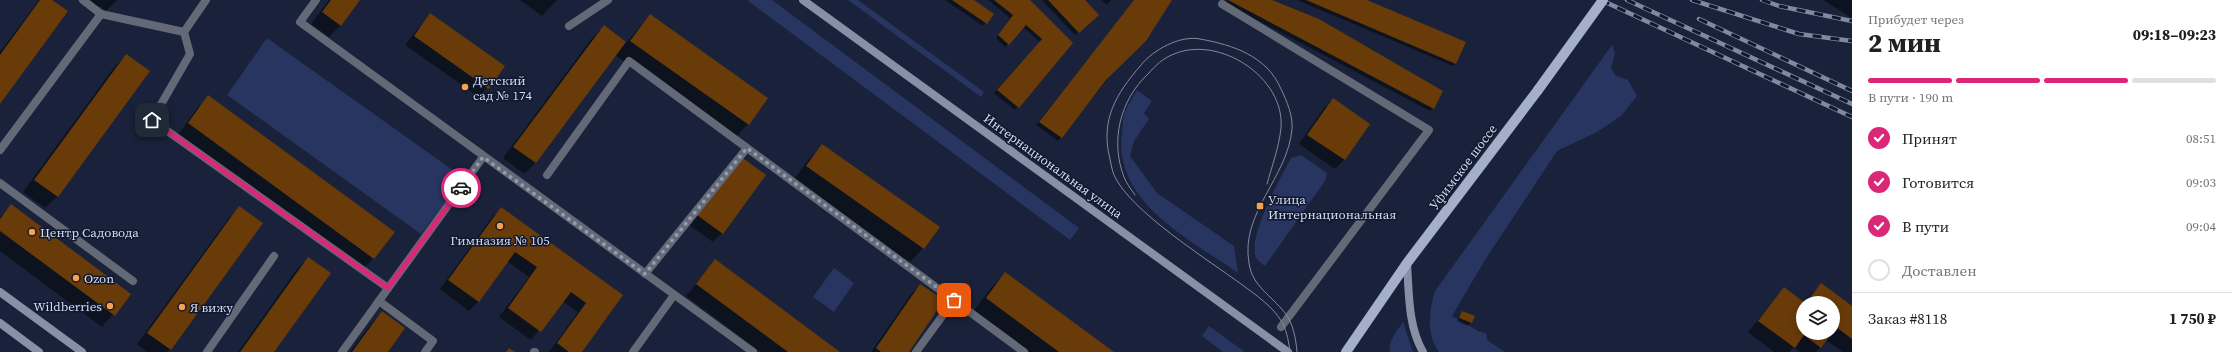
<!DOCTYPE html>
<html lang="ru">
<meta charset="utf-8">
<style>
:root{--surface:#fff;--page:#f6f6f6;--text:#202124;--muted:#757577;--line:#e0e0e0;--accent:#db2777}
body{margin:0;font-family:"Source Serif 4",serif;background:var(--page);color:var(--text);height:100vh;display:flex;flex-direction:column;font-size:15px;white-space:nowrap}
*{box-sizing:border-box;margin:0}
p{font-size:13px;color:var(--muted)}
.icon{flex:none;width:22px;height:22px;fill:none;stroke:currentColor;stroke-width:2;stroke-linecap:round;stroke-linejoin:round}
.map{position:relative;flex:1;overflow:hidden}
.details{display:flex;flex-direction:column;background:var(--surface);width:380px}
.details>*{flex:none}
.controls{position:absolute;left:1796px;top:296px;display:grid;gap:8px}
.controls a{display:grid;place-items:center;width:44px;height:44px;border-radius:50%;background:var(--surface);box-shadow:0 2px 10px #0003;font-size:20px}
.pin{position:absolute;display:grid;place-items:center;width:34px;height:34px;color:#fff;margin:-17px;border-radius:8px;box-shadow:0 2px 6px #0006}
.courier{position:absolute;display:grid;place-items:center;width:40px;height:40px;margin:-20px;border:3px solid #db2777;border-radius:50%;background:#fff;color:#222;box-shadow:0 1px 5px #0007}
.headline em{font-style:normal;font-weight:800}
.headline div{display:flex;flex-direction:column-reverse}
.headline{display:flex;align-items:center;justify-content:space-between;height:68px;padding:0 16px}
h1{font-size:26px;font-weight:800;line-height:30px}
.bar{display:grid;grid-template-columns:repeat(4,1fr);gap:6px 4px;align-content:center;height:48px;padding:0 16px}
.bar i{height:5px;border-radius:3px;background:var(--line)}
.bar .active{background:var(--accent)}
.bar p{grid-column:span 4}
.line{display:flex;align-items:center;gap:10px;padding:0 16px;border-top:1px solid var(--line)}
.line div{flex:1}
ol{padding:0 16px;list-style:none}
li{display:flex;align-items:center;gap:12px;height:44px}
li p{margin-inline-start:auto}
li .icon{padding:4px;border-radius:50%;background:var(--accent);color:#fff;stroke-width:4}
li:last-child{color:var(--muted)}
li i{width:22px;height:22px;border:2px solid var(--line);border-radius:50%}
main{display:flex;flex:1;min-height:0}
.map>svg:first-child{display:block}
</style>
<main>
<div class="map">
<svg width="1852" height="352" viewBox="0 0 1852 352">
<rect width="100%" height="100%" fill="#19223a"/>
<g fill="#273560">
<path d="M747,0H772L1079,228L1070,240Z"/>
<path d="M848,0H858L984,92L981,97Z"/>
<path d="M267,38L464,178L421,234L227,95Z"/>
<path d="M1612,45L1615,53L1611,68L1616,76L1628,80L1637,96L1621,116L1597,132L1557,151L1485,260L1452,316L1478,331L1486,333L1487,340L1505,352H1439C1426,335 1429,310 1435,291Z"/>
<path d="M1137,90L1152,101L1144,113L1149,119L1134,141L1130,156L1157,193L1234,246L1238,273C1190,239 1113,203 1122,133C1123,126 1122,118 1125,112C1128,105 1133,97 1137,90Z"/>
<path d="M1301,155L1327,173L1325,181L1265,266C1262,264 1257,260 1256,257C1247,237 1281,177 1291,158Z"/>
<path d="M834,268L854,283L834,312L813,297Z"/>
<path d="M1403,322L1413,352H1390C1388,341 1397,331 1403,322Z"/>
<path d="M1209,326L1245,352H1223L1202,336Z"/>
</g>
<g fill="#0007">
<path d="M39,0H51L0,102V52Z"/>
<path d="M85,0H117L106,11L100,6L97,9Z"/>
<path d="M329,0H359L341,25L329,37L311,24Z"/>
<path d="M520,0H557L542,16Z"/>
<path d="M945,0H972L992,14L983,26Z"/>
<path d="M988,0H1029L1072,43L1015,110L994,93L1040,42L1023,27L1005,47L996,38L1010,18Z"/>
<path d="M1042,0H1083L1095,18L1075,35Z"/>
<path d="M1101,0H1111L1107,5Z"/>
<path d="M1135,0H1171L1058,141L1036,125Z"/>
<path d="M1227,0H1269L1433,108L1430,111L1225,3Z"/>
<path d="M1297,0H1364L1456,64L1453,66Z"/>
<path d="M1823,0H1852V18Z"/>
<path d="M430,14L504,66L479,97L405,45Z"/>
<path d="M650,15L748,124L734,139L615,55L535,163L524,174L503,158L592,38L604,26L626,43Z"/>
<path d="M126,55L148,71L57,197L45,208L23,192L115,66Z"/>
<path d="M209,97L393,232L373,259L362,270L178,135L197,108Z"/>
<path d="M1333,99L1369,124L1344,160L1335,169L1299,144L1324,108Z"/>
<path d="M822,146L923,248L909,263L793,181L808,160Z"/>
<path d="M731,167L722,233L713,242L689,225Z"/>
<path d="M11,206L130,294L102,327L0,251V217Z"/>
<path d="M240,207L170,349L167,352H147L137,344L228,219Z"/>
<path d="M501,208L622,295L580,352H549L578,312L562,301L531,340L499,317L529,277L507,261L478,302L469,311L440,289L492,217Z"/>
<path d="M308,258L273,352H238L297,269Z"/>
<path d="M715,260L838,352H761L686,296Z"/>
<path d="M1005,273L1113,352H1025L972,313L991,288Z"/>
<path d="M1821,284L1852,307V352H1843L1826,340L1816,352H1800L1794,347L1789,352H1774L1748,332L1784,289L1804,303L1803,333H1833V303H1804Z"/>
<path d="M920,285L907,352H871L911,294Z"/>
<path d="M1462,312L1474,317L1468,326L1457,321Z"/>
<path d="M382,313L387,352H350L371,324Z"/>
</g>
<g fill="#693b08">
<path d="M40,0H52L68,11L0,104V55Z"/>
<path d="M331,0H360L341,26L322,12Z"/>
<path d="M952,0H974L994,14L987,24Z"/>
<path d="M994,0H1030L1073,43L1019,108L997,90L1042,39L1026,25L1009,45L998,35L1013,15Z"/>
<path d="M1048,0H1085L1099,15L1079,33Z"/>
<path d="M1134,0H1172L1146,41L1106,80L1062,138L1039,122Z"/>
<path d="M1228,0H1272L1319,19L1443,91L1434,109Z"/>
<path d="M1306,0H1367L1466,42L1456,64Z"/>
<path d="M430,13L505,66L489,89L414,36Z"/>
<path d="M650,14L768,98L749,125L630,41Z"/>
<path d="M604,25L626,42L536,163L513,147Z"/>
<path d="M126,54L150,71L58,197L34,180Z"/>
<path d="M208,95L395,232L374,259L188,123Z"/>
<path d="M1333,98L1370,124L1345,160L1307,135Z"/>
<path d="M822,144L940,227L924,249L806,166Z"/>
<path d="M740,156L766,175L723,234L697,215Z"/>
<path d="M11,204L131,294L115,316L0,231V219Z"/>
<path d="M239,206L263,223L171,350L147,333Z"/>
<path d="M501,207L623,295L582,352H569L557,343L586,303L571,292L541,332L508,308L537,267L515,252L479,302L448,280Z"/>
<path d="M308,257L331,273L274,352H240Z"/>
<path d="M715,259L840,352H788L696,284Z"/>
<path d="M1005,272L1114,352H1059L986,298Z"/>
<path d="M1821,283L1852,306V339L1836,327L1833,332V303H1806Z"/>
<path d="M920,284L944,300L909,352H881L876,348Z"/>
<path d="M1784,287L1805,303H1803V333H1832L1821,348L1804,335L1795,348L1758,321Z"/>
<path d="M382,311L405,328L388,352H352Z"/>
<path d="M1462,311L1475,316L1472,323L1459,318Z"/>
<path d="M509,348L515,352H506Z"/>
</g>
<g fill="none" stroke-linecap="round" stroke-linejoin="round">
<g stroke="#636976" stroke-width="8">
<path d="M83,0L101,14L184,32L206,0"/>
<path d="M316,0L300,22L753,352"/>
<path d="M1222,4L1429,130L1281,327"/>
<path d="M569,26L608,0"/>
<path d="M184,32L190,54L152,120L388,288"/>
<path d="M0,150L101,14"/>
<path d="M547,175L629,61L1024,352"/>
<path d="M0,183L133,281"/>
<path d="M645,274L747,148"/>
<path d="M379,301L433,341L425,352"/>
<path d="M207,352L274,256"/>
<path d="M342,352L483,157"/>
<path d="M534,352H535"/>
<path d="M633,352L674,295"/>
<path d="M916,352L954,300"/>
</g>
<g stroke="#8890a5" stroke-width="8">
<path d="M803,0L1288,352"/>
<path d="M1407,263C1409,293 1408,326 1423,352"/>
<path d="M0,292L82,352"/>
<path d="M0,323L39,352"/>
</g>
<path stroke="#a4afca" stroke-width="10" d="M1346,352L1407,263L1538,90"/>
<g stroke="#81899d" stroke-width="1">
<path d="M1135,195C1131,189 1126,183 1124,177C1110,141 1120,100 1148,74C1155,66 1163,58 1174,54C1219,35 1285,77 1281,128C1279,147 1272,166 1267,184"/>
<path d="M1290,352C1289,343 1287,332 1283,324C1274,307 1256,295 1241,284C1207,259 1130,211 1114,175C1112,170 1111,164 1110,159C1100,120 1116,94 1141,65C1153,50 1180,35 1200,39C1233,45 1267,56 1281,89C1287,101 1293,116 1292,129C1288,177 1240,213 1249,263C1252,286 1271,295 1285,313C1293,323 1296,339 1297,352"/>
</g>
<defs>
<g id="rail">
<path d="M1601,0L1852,117"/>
<path d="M1627,0L1852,104"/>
<path d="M1692,0L1799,34L1852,41"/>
<path d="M1762,0L1779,6L1852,21"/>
<path d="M1699,19L1852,91"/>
</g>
</defs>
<use href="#rail" stroke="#81899d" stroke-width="4.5"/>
<use href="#rail" stroke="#101830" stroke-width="3" stroke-dasharray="9" stroke-linecap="butt"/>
<path stroke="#a4afca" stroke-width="10" d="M1538,90L1603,0"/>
</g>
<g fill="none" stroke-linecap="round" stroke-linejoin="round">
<path stroke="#939bae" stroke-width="4" stroke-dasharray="0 7.2" d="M461,188L483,157L645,274L747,148L954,300"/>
<path stroke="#db2777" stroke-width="5" d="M152,120L388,288L461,188"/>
</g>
<g fill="#f9a04c" stroke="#101830" stroke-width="1.5">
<circle cx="465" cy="87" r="4"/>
<rect x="1256" y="202" width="8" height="8" rx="2"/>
<circle cx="500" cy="226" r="4"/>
<circle cx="32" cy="232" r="4"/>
<circle cx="76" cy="278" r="4"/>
<circle cx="110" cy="306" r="4"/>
<circle cx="182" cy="307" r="4"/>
</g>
<g text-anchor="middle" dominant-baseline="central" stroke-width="3" stroke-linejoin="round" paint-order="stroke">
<g font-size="13" fill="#d5dced" stroke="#101830" text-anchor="start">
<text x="473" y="80">Детский<tspan x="473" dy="15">сад № 174</tspan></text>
<text x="1268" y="199">Улица<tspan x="1268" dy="15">Интернациональная</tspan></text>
<text x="40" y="232">Центр Садовода</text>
<text x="500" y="240" text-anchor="middle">Гимназия № 105</text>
<text x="84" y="278">Ozon</text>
<text x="102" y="306" text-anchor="end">Wildberries</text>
<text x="190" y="307">Я вижу</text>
</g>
<g font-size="13" fill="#d5dced" stroke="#101830">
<text transform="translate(1053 166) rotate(36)">Интернациональная улица</text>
<text transform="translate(1463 167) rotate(-53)">Уфимское шоссе</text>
</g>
</g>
</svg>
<div class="controls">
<a><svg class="icon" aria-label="layers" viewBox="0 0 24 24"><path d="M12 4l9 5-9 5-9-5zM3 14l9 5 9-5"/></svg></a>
</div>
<div class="pin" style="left:954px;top:300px;background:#ea580c"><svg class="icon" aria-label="bag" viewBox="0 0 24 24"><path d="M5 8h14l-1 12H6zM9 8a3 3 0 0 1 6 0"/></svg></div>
<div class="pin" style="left:152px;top:120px;background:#1f2937"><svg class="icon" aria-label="home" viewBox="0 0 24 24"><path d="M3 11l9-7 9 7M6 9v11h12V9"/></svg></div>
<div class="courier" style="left:461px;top:188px"><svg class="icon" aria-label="car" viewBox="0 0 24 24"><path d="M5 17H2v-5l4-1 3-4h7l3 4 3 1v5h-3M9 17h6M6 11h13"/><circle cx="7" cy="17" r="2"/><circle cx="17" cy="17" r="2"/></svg></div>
</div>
<section class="details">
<div class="headline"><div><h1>2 мин</h1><p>Прибудет через</p></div><em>09:18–09:23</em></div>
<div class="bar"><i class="active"></i><i class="active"></i><i class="active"></i><i></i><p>В пути · 190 m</p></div>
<ol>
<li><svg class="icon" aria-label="check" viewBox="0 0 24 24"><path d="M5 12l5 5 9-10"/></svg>Принят<p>08:51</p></li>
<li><svg class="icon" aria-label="check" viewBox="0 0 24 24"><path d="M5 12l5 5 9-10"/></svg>Готовится<p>09:03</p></li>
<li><svg class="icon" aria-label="check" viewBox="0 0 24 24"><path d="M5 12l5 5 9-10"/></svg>В пути<p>09:04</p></li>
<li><i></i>Доставлен</li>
</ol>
<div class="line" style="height:52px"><div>Заказ #8118</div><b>1 750 ₽</b></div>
</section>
</main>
